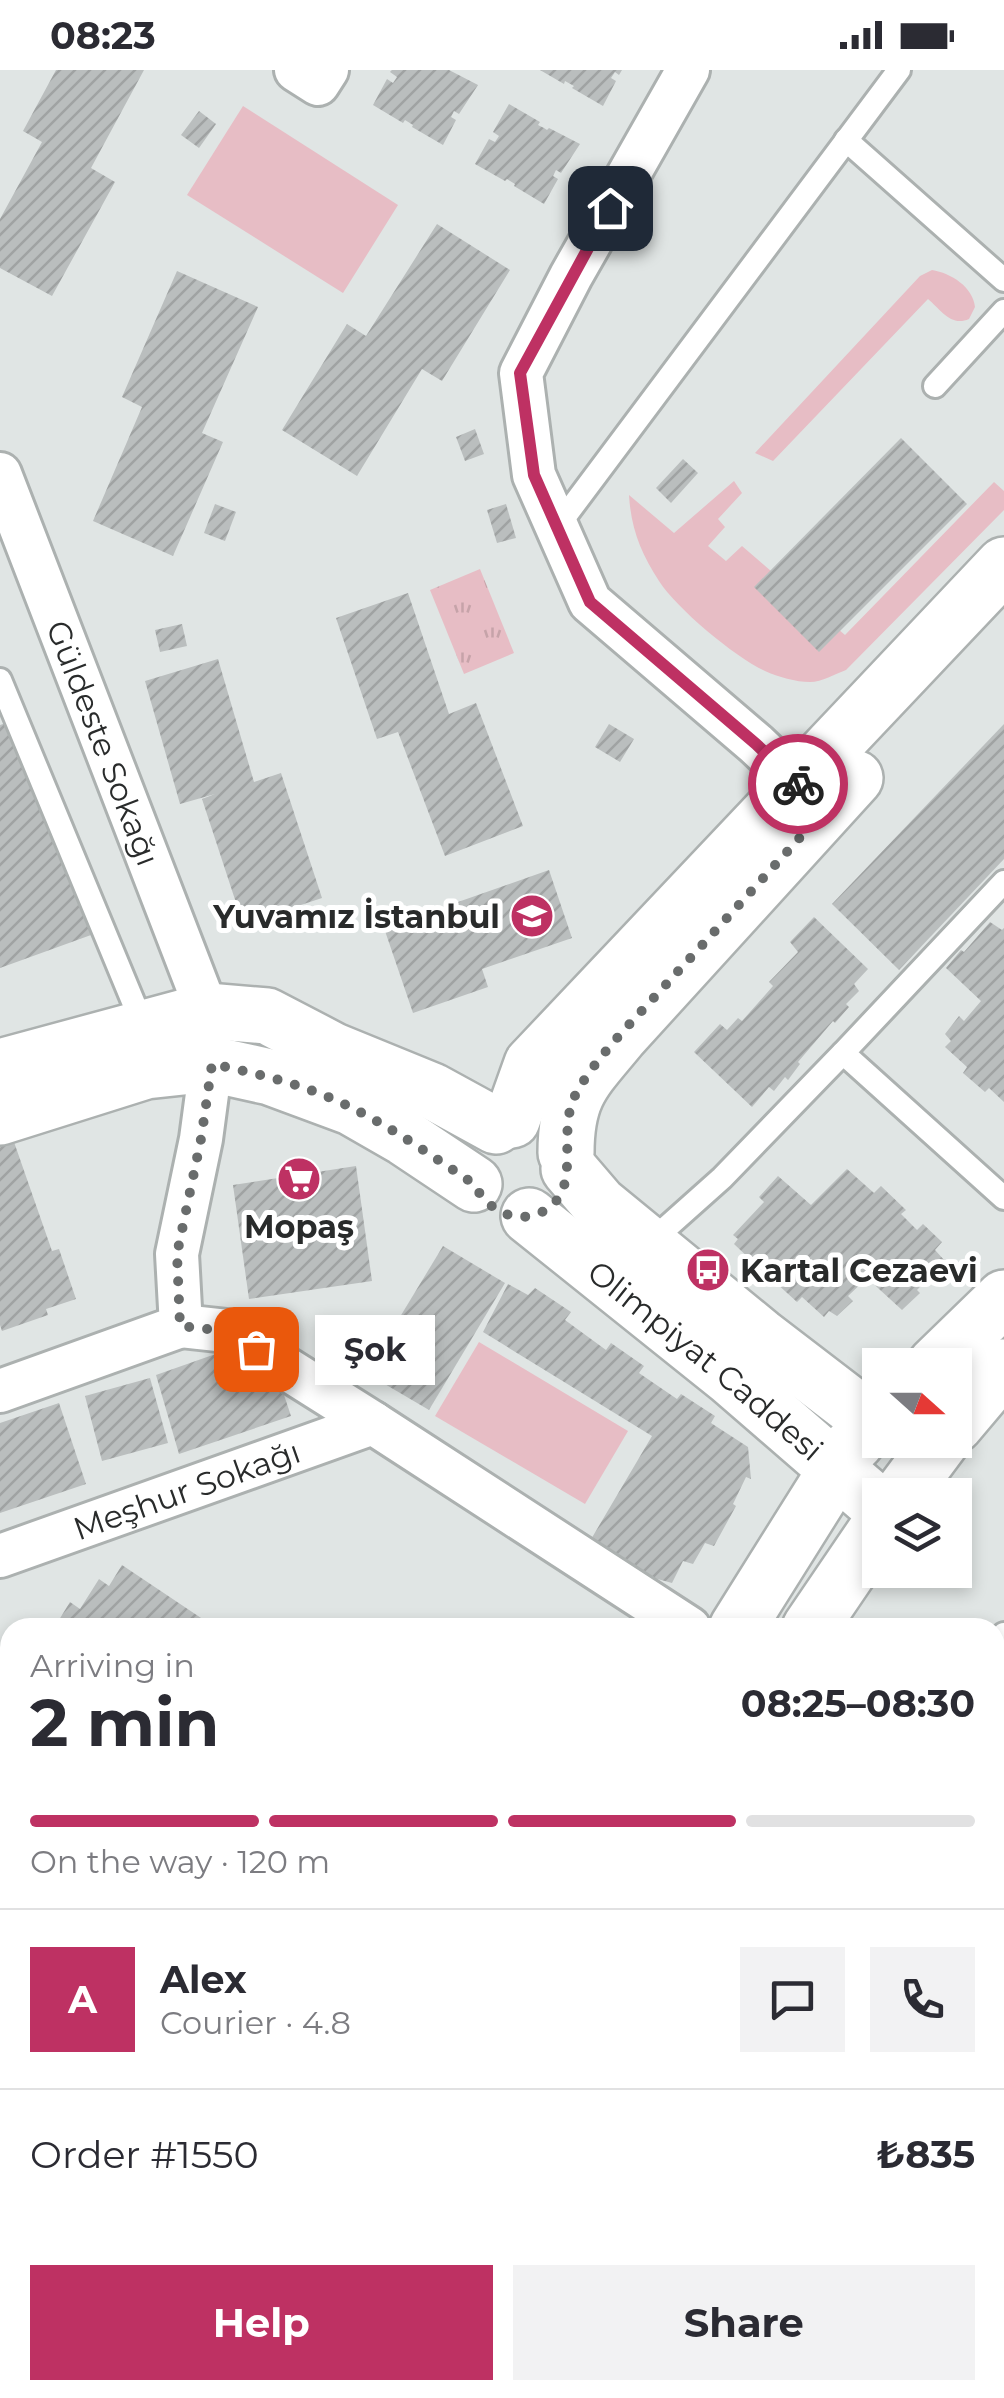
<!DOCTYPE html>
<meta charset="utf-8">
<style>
:root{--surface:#fff;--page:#f2f2f3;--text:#2b2b33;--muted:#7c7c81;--line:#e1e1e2;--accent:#be3163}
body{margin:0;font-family:Montserrat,sans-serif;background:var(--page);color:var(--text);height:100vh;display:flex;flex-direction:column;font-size:38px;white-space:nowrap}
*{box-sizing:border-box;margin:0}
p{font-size:32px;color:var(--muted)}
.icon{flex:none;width:55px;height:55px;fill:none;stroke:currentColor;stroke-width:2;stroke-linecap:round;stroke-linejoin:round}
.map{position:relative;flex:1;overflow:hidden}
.sheet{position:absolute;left:0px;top:1548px;width:1005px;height:782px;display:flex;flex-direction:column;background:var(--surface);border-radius:30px 30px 0 0;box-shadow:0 5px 15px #0003}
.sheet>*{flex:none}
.needle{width:65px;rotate:111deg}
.tools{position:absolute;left:862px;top:1278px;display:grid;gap:20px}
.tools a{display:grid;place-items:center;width:110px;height:110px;border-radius:0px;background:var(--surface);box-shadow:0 5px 15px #0003;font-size:50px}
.pin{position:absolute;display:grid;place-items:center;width:85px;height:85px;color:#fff;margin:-42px;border-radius:20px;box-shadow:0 5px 15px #0006}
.courier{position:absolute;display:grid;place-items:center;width:100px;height:100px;margin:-50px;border:8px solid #be3163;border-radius:50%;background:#fff;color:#222;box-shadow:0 2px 12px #0007}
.bubble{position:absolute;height:70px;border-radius:0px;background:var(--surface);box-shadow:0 5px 15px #0003;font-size:32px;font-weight:700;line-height:70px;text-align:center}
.headline em{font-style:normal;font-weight:700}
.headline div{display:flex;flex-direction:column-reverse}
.headline{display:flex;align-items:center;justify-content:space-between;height:170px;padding:0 30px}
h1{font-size:65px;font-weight:700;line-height:75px}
.bar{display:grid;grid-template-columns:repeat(4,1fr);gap:15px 10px;align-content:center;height:120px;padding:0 30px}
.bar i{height:12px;border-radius:8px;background:var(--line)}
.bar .selected{background:var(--accent)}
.bar p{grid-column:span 4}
.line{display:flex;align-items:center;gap:25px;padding:0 30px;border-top:2px solid var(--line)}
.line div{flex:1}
.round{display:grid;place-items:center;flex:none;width:105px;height:105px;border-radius:0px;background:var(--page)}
.action{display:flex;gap:20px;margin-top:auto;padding:20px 30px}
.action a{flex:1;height:115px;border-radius:0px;background:var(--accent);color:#fff;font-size:40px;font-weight:700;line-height:115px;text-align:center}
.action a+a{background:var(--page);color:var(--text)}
.status{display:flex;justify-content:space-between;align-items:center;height:70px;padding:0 50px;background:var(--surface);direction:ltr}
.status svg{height:28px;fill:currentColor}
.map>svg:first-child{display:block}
</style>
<div class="status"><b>08:23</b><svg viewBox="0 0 49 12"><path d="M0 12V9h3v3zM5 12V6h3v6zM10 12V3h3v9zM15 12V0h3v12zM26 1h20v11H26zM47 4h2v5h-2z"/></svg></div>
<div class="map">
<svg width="1004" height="2328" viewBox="0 0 1004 2328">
<defs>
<pattern id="park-tufts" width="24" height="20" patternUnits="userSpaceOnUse" patternTransform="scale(2.5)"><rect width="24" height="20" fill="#e7bdc5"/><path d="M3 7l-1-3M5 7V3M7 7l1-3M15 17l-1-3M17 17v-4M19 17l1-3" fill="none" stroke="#c6a3a9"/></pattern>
<pattern id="building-hatch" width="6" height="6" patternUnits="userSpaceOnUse" patternTransform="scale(2.5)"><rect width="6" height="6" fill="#babebe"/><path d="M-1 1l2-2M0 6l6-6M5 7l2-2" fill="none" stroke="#a0a3a3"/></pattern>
</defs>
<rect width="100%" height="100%" fill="#e0e5e4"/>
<g fill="#e7bdc5">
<path d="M243,36L398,135L343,223L187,125Z"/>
<path d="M932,200C951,203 973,217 975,237L969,249C951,257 941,240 928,229L773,391L755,383L920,206Z"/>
<path d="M734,411L742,423L718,449L725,457L708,476L726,491L742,476L845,565L994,412L1004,421V440L846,600C835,604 822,612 810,612C796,612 778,607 765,601C735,587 677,539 659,511C641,483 631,459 629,425L674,463Z"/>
<path d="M479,1272L628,1361L585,1434L435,1346Z"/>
</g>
<g fill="url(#park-tufts)">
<path d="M480,499L514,583L464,604L430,520Z"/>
<path d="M10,1965V2309L3,2328H0V1981Z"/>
</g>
<g fill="url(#building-hatch)">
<path d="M56,0H144L91,98L115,112L52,226L0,198V149L42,72L23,61Z"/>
<path d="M392,0H449L478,15L459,44L454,41L451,47L456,50L443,75L412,57L413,55L405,50L403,53L373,35L387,9L393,13L397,7L390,2Z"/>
<path d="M540,0H622L619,5L615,2L611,8L616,11L603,36L572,18L574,16L565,11L564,14Z"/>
<path d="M509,34L540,52L538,55L544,58L547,60L549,58L580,74L561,103L556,100L553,106L558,109L544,134L514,116L515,114L507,109L505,111L475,94L489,69L495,72L499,66L493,62Z"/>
<path d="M199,41L216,54L199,78L181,65Z"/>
<path d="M437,154L510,200L442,311L422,299L357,406L282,360L347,254L366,266Z"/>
<path d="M177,201L258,237L202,363L223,372L173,486L93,451L142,337L122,327Z"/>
<path d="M475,359L484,384L465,391L456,367Z"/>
<path d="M901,368L967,434L819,582L754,517Z"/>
<path d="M683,389L698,403L671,433L656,418Z"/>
<path d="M215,434L236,442L225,471L204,463Z"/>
<path d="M506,434L516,468L497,473L487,440Z"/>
<path d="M408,523L449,644L476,633L523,756L445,786L398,662L377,669L336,548Z"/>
<path d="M182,554L187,576L160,582L155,560Z"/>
<path d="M218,589L254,712L281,703L322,828L243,854L202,729L215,724L180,734L145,611Z"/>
<path d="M9,652L46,755L51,754L91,865L0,898V655Z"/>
<path d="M609,654L634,669L620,692L595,677Z"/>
<path d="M1004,654V789L899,900L832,834Z"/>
<path d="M549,800L572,868L482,899L488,917L413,943L384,858Z"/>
<path d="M814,847L868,899L854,914L859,921L846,934L849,937L835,953L833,951L798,992L800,994L788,1010L785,1007L774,1021L769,1017L752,1037L694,982L720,954L727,960L738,948L742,951L773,916L769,912L798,882L790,872Z"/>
<path d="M990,852L1002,860L1004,858V1032L989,1018L985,1022L963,1003L967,997L945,977L951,971L945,964L959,946L964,951L981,931L946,898L961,880L964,882Z"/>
<path d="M14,1072L52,1181L59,1179L76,1229L46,1239L48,1245L2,1261L0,1255V1076Z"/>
<path d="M356,1096L372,1211L249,1229L233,1115Z"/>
<path d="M847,1099L874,1123L881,1116L906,1140L901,1144L917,1160L923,1154L942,1172L935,1180L945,1191L917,1220L920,1223L902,1240L867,1208L848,1226L853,1231L837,1246L829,1241L824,1247L802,1227L797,1232L775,1212L779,1207L758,1187L753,1192L734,1174L738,1169L733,1165L764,1132L759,1127L778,1106L811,1135Z"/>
<path d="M443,1176L505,1213L429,1340L366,1303Z"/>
<path d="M508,1214L528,1225L535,1218L571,1242L565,1250L606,1280L611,1273L644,1296L639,1303L677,1329L681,1324L715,1346L711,1353L748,1377L751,1409L746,1407L733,1434L736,1436L714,1476L705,1473L693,1494L683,1491L672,1513L643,1505L590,1471L652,1366L483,1262Z"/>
<path d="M224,1281L284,1325L291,1346L179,1384L156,1305Z"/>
<path d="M150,1308L168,1373L102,1391L85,1326Z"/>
<path d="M59,1333L86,1414L0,1443V1353Z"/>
<path d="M122,1495L216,1558H54L70,1532L80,1539L99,1509L109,1516Z"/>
<path d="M1004,1587V1710L999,1718L995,1716V1602Z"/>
<path d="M10,1658V1867L0,1861V1673Z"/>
<path d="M995,1839L1004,1844V1975L995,1990Z"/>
<path d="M995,2242L1004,2247V2323L1001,2328H971L957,2320H995Z"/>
<path d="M711,2320H752L748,2328H707Z"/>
</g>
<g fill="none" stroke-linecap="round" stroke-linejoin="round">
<defs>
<g id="service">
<path d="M846,70L1004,210"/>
<path d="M935,316L1004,241"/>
<path d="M557,457L899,0"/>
<path d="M0,610L144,958"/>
<path d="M1004,812L843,983L1004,1128"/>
<path d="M648,1174L722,1108L843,983"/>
<path d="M995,1579L1004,1564"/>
<path d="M995,1764L1004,1770"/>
<path d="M838,2320L851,2328"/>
</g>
<g id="minor">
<path d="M296,0L318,14L327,0"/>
<path d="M688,0L571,206L521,303L534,405L590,532L756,674L798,714"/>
<path id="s1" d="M0,404L207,941"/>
<path d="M181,1256L227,1261L373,1353"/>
<path d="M0,1321L181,1256L177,1184L201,1069L211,994"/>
<path id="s2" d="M0,1486L373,1353L689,1558"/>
</g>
<g id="tertiary">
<path d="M503,2320L509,2328"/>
<path d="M562,2320L568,2328"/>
</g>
<g id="secondary">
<path d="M0,997L207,941L267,946L334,981L432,1021L496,1056"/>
<path d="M0,1047L146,1001L211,994L270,1007L351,1037L405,1068L474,1114"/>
<path d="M512,1050L532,994L1004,495"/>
<path d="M566,1083C566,1023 584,1010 620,966L855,708"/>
<path d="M569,1099L599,1134L760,1266L880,1358"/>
<path id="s3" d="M529,1146L730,1307L880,1437"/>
<path d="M935,1295L1004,1228"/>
<path d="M955,1355L1004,1297"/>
<path d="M901,1425L942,1370"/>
<path d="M737,1558L850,1378L857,1371"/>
<path d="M810,1558L880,1455"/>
<path d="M319,2328L322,2320"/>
<path d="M382,2328L386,2320"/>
</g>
</defs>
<use href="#service" stroke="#acb1b0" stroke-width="28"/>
<use href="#minor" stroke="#acb1b0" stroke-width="48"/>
<use href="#tertiary" stroke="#acb1b0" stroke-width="60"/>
<use href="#secondary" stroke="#acb1b0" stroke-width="60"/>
<use href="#service" stroke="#fff" stroke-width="22"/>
<use href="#minor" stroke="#fff" stroke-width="42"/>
<use href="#tertiary" stroke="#fff" stroke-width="55"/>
<use href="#secondary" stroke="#fff" stroke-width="55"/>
</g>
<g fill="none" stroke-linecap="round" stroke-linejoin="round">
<path stroke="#696c6c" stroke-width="10" stroke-dasharray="0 18" d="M256,1279L226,1261L180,1256L177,1184L201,1069L212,994C260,1004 310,1016 354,1039C396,1060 435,1088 474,1114C487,1140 516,1156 544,1141C585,1118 554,1061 577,1022C598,984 641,943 670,910C722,854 773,797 825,740L798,714"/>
<path stroke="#be3163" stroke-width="12" d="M610,138L520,303L534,405L590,532L756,674L798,714"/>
</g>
<defs>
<symbol id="school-disc" viewBox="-11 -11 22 22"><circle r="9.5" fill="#be3163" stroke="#fff"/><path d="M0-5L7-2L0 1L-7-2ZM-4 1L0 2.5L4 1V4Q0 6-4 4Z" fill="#fff"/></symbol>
<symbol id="supermarket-disc" viewBox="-11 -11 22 22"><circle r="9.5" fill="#be3163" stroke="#fff"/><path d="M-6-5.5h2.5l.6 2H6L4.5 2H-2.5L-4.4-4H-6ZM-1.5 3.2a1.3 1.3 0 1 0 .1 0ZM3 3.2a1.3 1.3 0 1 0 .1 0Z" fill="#fff"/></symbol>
<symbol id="bus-disc" viewBox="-11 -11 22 22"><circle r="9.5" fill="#be3163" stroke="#fff"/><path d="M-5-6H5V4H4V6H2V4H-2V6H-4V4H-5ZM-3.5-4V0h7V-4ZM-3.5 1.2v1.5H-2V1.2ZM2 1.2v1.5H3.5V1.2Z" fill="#fff"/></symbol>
</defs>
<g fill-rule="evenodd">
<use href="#school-disc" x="507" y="821" width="50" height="50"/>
<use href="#supermarket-disc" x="274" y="1084" width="50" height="50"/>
<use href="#bus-disc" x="683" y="1175" width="50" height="50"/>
</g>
<g text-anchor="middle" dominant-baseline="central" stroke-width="10" stroke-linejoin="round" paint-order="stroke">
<g font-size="32" fill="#292b2b" stroke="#fff">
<text stroke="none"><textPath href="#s1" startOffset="288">Güldeste Sokağı</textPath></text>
<text stroke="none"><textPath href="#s3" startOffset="228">Olimpiyat Caddesi</textPath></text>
<text stroke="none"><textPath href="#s2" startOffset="198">Meşhur Sokağı</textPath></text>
</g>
<g font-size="32" font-weight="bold" fill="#292b2b" stroke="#fff" text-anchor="end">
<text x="500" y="846">Yuvamız İstanbul</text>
<text x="299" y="1156" text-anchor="middle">Mopaş</text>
<text x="740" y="1200" text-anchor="start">Kartal Cezaevi</text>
</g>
</g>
</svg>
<div class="tools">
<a><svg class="needle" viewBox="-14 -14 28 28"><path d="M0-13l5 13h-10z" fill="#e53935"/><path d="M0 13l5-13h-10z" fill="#7c7c81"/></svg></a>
<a><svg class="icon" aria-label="layers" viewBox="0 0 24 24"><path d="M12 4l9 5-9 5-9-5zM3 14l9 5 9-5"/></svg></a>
</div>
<div class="pin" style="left:256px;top:1279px;background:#ea580c"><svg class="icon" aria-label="bag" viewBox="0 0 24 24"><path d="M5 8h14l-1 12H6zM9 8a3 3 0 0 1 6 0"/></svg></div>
<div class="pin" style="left:610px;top:138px;background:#1f2937"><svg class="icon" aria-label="home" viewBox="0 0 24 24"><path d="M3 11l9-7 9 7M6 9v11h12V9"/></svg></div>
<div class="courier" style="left:798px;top:714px"><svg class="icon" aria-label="bike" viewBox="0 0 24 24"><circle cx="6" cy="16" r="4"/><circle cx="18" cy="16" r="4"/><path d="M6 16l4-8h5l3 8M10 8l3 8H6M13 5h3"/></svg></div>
<div class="bubble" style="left:315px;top:1245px;width:120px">Şok</div>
<section class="sheet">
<div class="headline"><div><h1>2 min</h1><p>Arriving in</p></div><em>08:25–08:30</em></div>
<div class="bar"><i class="selected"></i><i class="selected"></i><i class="selected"></i><i></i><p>On the way · 120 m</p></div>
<div class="line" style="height:180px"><b class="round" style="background:var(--accent);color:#fff">A</b><div><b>Alex</b><p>Courier · 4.8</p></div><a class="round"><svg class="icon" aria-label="chat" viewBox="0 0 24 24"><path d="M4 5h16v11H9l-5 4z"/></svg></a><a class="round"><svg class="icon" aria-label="phone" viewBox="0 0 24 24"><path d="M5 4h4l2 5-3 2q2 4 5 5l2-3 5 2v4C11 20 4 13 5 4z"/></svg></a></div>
<div class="line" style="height:130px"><div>Order #1550</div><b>₺835</b></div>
<div class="action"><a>Help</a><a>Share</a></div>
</section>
</div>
